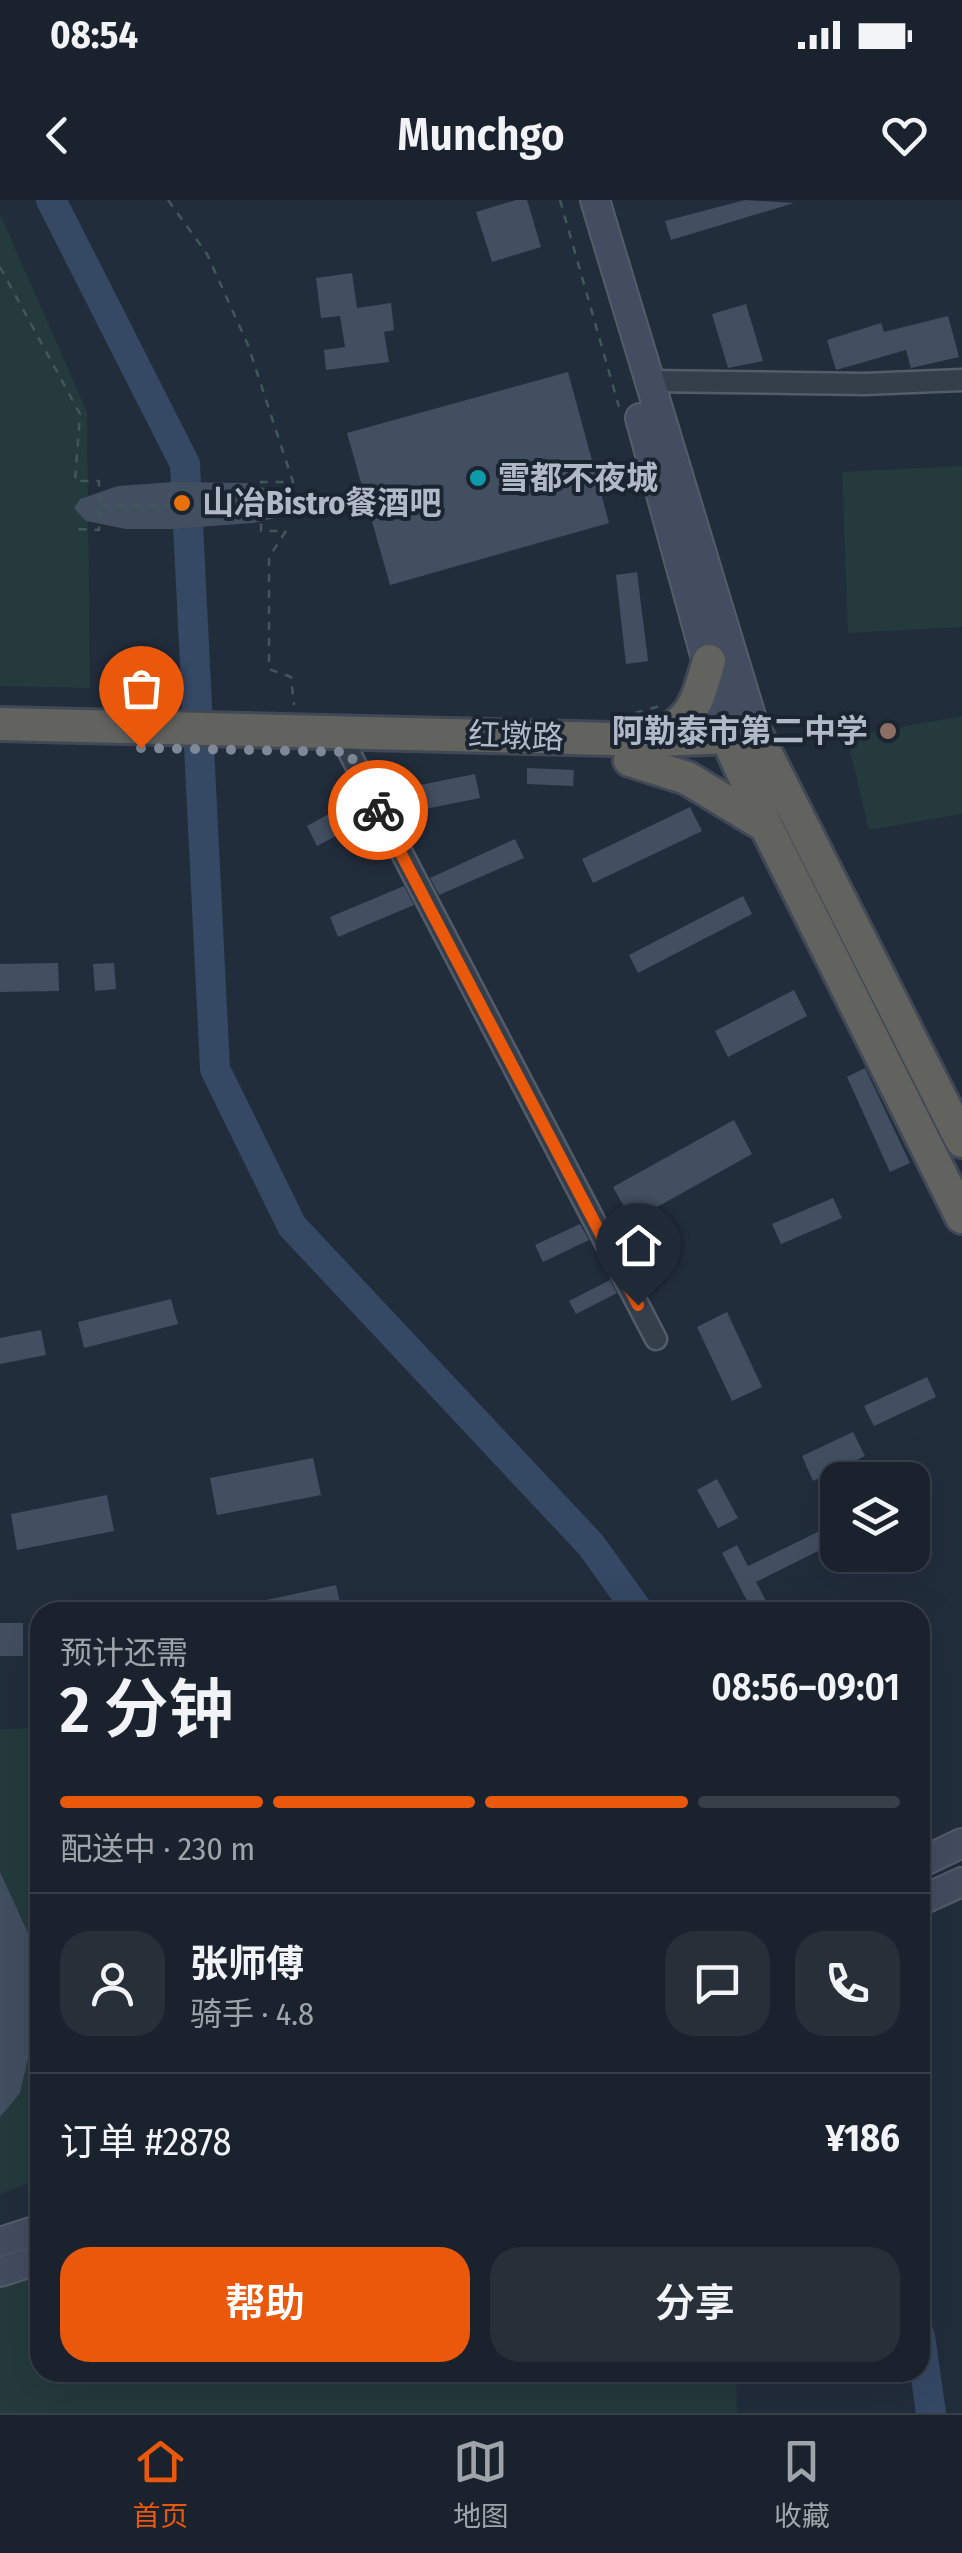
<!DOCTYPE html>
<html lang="zh">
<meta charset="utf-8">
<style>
:root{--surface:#1a222d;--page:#272f39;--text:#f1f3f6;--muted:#9fa4aa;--line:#383f49;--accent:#ea580c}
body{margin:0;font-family:"Fira Sans Condensed","Noto Sans SC",sans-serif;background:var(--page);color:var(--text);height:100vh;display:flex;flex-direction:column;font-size:38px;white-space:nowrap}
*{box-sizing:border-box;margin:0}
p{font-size:32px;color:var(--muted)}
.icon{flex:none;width:55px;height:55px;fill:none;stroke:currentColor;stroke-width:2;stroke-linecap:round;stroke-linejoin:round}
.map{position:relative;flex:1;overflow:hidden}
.details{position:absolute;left:30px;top:1402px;width:900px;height:780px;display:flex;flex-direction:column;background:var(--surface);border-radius:30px;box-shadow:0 10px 40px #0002,0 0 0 2px var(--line)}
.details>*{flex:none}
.buttons{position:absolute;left:820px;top:1262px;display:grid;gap:20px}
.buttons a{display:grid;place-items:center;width:110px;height:110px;border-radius:20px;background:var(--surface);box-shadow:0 10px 40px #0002,0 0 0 2px var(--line);font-size:50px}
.pin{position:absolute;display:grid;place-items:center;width:85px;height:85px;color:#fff;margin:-102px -42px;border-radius:50% 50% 50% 0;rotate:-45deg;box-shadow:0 0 10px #0007}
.pin .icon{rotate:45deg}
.courier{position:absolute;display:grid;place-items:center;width:100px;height:100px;margin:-50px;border:8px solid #ea580c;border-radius:50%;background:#fff;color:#222;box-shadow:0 2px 12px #0007}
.summary em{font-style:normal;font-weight:600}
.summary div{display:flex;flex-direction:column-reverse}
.summary{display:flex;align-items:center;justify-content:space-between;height:170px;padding:0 30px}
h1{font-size:65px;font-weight:600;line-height:75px}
.bar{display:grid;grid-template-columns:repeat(4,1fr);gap:15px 10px;align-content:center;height:120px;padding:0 30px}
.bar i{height:12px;border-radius:8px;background:var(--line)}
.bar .selected{background:var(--accent)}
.bar p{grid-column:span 4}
.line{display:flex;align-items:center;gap:25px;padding:0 30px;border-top:2px solid var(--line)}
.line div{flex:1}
.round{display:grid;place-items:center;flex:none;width:105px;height:105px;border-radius:30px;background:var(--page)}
.action{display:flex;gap:20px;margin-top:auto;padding:20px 30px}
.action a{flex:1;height:115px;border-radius:30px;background:var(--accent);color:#fff;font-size:40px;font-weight:600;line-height:115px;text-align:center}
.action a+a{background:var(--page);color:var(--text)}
.status{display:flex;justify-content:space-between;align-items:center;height:70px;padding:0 50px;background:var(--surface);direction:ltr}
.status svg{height:28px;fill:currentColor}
header{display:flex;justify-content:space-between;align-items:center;height:130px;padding:0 30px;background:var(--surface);font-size:45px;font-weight:600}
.tabs{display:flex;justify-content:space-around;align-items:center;height:140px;border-top:2px solid var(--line);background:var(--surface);font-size:28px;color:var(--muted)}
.tabs a{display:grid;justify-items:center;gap:5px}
.tabs .selected{color:var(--accent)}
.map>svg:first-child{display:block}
</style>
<div class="status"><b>08:54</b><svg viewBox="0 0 49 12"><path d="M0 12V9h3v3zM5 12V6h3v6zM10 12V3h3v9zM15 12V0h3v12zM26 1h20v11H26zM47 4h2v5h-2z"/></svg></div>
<header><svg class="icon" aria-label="back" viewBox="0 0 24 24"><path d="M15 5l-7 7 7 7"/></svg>Munchgo<svg class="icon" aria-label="heart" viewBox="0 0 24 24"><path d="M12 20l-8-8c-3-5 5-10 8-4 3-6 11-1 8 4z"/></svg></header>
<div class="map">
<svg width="962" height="2213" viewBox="0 0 962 2213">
<rect width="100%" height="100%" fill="#222d3c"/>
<g fill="#243a3d">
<path d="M0,14L87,212L90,488L0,486Z"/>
<path d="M962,266V427L848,433L842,272Z"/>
<path d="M962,516V614L869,630L847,537Z"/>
<path d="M40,1528V1979L0,1994V1529Z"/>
<path d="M40,2072V2172L736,2173L737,2213H0V2088Z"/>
</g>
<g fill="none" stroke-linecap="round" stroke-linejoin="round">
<g stroke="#354864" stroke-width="30">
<path d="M51,0L185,264L215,869L292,1026L591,1345L639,1412"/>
<path d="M920,2136L931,2213"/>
</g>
</g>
<g fill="#424f60">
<path d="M516,0H527L541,47L492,62L476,12Z"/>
<path d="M745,0L794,3L671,40L665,21Z"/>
<path d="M352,73L357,108L391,103L394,130L384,132L389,162L326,170L324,150L345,147L340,116L321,118L316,78Z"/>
<path d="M746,104L763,161L728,168L712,114Z"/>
<path d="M948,116L959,157L911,168L906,150L836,170L827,140L881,123L884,132Z"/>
<path d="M568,172L609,323L390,385L347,233Z"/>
<path d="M174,282L246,283L283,293L287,307L279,317L253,323L171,329H126L86,321L74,308L80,299L118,286Z"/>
<path d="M637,372L648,461L626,464L616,375Z"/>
<path d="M527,568L574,570L573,586L527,584Z"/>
<path d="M475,574L480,598L415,611L410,587Z"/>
<path d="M358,598L368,619L317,646L307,626Z"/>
<path d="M690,607L702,631L593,683L582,659Z"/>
<path d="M515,639L524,658L439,695L430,678Z"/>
<path d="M404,686L414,705L338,737L330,717Z"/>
<path d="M743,696L752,714L638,773L629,755Z"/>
<path d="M58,763L59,791L0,792V764Z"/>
<path d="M114,763L116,789L95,791L93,764Z"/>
<path d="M794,790L807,816L728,857L715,831Z"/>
<path d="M865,868L910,963L890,972L847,877Z"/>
<path d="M734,920L752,954L632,1021L613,987Z"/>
<path d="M833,998L842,1018L781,1044L772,1024Z"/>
<path d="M580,1024L589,1040L543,1062L535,1045Z"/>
<path d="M610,1080L617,1093L576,1114L569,1101Z"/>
<path d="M171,1099L178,1124L84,1148L78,1122Z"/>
<path d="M727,1112L762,1187L732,1201L697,1127Z"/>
<path d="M41,1130L46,1155L0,1164V1138Z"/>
<path d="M927,1177L936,1197L874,1226L864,1206Z"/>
<path d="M853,1232L865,1256L813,1281L802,1256Z"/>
<path d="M313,1258L321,1295L217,1315L210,1278Z"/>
<path d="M717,1279L738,1318L718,1328L697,1290Z"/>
<path d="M107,1295L114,1331L17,1350L11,1314Z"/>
<path d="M828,1327L836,1342L756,1382L772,1412H753L722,1353L737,1345L748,1366Z"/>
<path d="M336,1385L342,1412H234V1407Z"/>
<rect x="0" y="1423" width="23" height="33"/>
<path d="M0,1672L40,1759V1832H34L20,1893L0,1917Z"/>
</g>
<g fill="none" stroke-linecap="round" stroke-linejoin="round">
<defs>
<g id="minor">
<path d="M648,181L864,184L962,180"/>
<path d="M349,552L656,1139"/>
</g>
<g id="secondary">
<path d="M595,0L757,536"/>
<path d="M640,218L728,539"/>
<path d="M920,1663L962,1643"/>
<path d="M920,1701L962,1682"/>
<path d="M0,2042L40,2029"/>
<path d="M0,2072L40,2059"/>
</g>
<g id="trunk">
<path d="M0,524L654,540L757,536L962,941"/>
<path d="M728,539L766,626L962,1017"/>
<path d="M654,540C695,517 696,505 709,461"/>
<path d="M630,560L687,578L766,626"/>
</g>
</defs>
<use href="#minor" stroke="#545c6a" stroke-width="25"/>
<use href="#secondary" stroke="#545c6a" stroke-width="32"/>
<use href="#trunk" stroke="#414957" stroke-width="38"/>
<g stroke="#41575a" stroke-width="2.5" stroke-dasharray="8 8" stroke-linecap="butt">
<path d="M168,0L207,54L248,145L293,282H261V331H284"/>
<path d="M560,0L619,207"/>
<path d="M0,67L80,214L75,281H99V330L76,329"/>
<path d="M101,306H261"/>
<path d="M286,331L269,357V469L291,477L294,505"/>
<path d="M635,513L660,506"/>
</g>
<use href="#minor" stroke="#353f4c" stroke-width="20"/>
<use href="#secondary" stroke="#434d5f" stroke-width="28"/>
<use href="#trunk" stroke="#62625f" stroke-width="32"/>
</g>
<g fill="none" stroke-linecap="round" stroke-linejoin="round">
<path stroke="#7f8897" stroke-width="10" stroke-dasharray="0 18" d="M141,548L349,552L378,610"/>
<path stroke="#ea580c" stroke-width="12" d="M378,610L638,1105"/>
</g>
<circle fill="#0f9aa8" stroke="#1b2431" stroke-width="4" cx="478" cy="278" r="10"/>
<circle fill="#e8710a" stroke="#1b2431" stroke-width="4" cx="182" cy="303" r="10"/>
<circle fill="#8d6e63" stroke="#1b2431" stroke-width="4" cx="888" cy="531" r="10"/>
<g text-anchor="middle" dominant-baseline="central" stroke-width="8" stroke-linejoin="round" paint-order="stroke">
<g font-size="32" font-weight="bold" fill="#b1b9c8" stroke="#1b2431" text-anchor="start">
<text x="498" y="278">雪都不夜城</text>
<text x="202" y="303">山冶Bistro餐酒吧</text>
<text x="868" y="531" text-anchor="end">阿勒泰市第二中学</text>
</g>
<g font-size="32" fill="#b1b9c8" stroke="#1b2431">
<text transform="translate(516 536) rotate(2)">红墩路</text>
</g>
</g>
</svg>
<div class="buttons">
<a><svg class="icon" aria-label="layers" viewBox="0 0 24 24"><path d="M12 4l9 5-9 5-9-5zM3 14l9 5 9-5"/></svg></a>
</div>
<div class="pin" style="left:141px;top:548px;background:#ea580c"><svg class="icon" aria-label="bag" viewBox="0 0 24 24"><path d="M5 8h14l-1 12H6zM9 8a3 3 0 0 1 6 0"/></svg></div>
<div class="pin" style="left:638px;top:1105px;background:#1f2937"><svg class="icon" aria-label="home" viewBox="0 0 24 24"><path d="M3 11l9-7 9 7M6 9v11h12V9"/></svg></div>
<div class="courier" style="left:378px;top:610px"><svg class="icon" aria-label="bike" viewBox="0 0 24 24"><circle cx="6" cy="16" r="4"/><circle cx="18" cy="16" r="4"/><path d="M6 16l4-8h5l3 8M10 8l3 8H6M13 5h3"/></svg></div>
<section class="details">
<div class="summary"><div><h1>2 分钟</h1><p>预计还需</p></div><em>08:56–09:01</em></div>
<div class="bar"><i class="selected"></i><i class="selected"></i><i class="selected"></i><i></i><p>配送中 · 230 m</p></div>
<div class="line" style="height:180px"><a class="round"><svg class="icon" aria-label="person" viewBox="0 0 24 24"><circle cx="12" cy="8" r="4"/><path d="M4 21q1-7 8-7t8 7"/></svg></a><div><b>张师傅</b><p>骑手 · 4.8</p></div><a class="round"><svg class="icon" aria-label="chat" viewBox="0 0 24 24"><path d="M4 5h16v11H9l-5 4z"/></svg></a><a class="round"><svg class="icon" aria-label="phone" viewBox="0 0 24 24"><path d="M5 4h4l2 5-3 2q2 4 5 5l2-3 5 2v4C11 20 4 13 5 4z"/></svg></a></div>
<div class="line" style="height:130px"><div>订单 #2878</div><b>¥186</b></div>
<div class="action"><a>帮助</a><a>分享</a></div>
</section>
</div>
<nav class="tabs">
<a class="selected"><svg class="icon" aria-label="home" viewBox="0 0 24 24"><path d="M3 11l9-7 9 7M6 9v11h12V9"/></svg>首页</a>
<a><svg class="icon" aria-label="map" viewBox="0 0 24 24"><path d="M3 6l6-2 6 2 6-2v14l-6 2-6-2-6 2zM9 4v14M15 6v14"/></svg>地图</a>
<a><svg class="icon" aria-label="saved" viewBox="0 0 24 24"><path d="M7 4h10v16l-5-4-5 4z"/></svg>收藏</a>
</nav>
